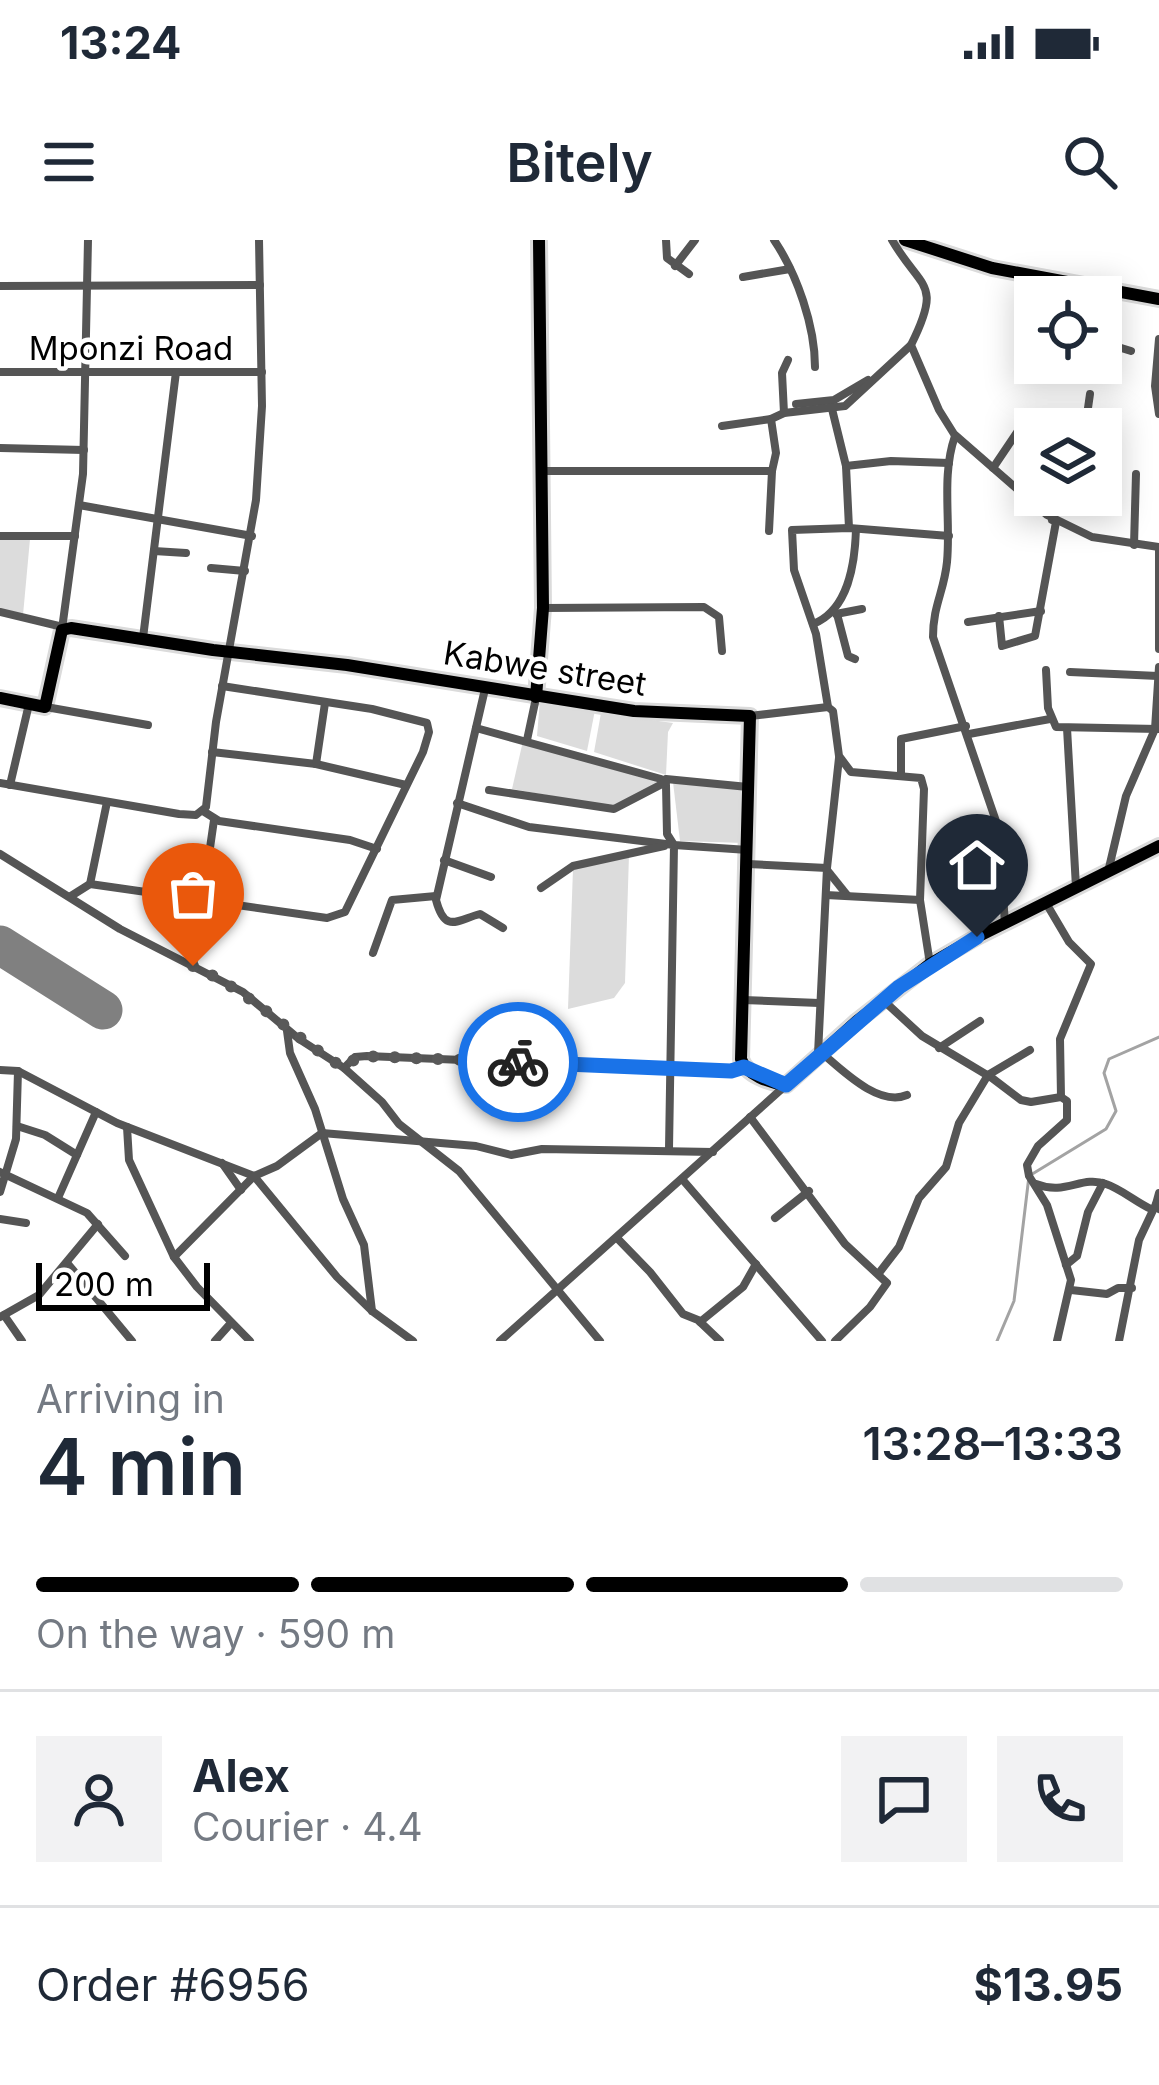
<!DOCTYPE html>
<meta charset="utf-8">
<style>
:root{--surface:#fff;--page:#f2f2f3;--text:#1f2937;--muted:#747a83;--line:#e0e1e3;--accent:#000}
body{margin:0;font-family:Inter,sans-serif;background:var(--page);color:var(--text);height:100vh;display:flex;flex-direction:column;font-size:45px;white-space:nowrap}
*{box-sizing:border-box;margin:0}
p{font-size:39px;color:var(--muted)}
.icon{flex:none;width:66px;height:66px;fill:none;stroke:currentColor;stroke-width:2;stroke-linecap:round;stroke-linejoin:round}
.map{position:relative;height:1101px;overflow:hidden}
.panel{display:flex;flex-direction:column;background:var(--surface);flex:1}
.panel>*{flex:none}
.controls{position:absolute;left:1014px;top:36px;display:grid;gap:24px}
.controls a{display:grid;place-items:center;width:108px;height:108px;border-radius:0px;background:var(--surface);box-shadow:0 6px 30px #0003;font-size:60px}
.scale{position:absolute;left:36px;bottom:30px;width:174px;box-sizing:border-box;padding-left:12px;border:6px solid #000;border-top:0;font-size:33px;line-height:42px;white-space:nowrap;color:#000;-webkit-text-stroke:9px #fff;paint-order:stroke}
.pin{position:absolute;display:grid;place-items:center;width:102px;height:102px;color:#fff;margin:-123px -51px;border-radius:50% 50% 50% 0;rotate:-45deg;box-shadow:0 0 12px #0007}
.pin .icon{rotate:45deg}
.courier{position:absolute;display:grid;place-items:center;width:120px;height:120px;margin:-60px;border:9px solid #1a73e8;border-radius:50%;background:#fff;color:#222;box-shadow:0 3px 15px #0007}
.summary em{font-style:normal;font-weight:600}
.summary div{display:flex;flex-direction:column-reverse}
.summary{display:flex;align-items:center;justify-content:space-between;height:204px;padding:0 36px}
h1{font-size:78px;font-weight:600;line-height:90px}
.bar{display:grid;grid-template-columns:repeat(4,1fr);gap:18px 12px;align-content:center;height:144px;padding:0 36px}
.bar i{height:15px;border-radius:9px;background:var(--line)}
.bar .on{background:var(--accent)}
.bar p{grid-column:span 4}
.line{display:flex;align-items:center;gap:30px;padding:0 36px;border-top:3px solid var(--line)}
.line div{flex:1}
.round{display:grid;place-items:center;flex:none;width:126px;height:126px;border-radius:0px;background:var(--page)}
.status{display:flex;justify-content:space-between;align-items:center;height:84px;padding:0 60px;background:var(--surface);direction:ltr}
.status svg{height:33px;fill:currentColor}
header{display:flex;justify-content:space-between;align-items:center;height:156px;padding:0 36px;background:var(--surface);font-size:54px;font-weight:600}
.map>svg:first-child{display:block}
</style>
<div class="status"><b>13:24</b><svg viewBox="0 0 49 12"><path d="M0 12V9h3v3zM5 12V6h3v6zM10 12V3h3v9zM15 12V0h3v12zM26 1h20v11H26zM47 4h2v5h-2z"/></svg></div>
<header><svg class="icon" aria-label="menu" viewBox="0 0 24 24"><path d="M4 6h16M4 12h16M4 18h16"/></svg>Bitely<svg class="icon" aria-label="search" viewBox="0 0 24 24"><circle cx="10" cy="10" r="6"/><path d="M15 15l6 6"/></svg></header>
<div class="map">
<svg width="1159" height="1101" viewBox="0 0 1159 1101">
<rect width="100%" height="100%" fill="#fff"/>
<g fill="#dcdcdc">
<path d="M30,299L23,375L0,370V300Z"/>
<path d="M540,460L595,470L587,511L537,496Z"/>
<path d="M601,473L673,483L668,492L666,535L594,512Z"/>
<path d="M523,501L662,542L621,568L512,549Z"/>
<path d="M673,542L745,543L744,603L680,601Z"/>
<path d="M629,614L625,743L614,758L568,769L573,629Z"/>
</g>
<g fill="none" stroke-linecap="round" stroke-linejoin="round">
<path stroke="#a3a3a3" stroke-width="3" d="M997,1101L1014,1061L1029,936L1106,889L1116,871L1104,833L1109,819L1159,797"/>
<path stroke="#808080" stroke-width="39" d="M0,705L103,770"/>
<defs>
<g id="major">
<path d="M905,0L992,28L1159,59"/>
<path d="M536,457L543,368L539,0"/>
<path d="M0,458L45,467L62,390L71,388L213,410L347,425L634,471L750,476L741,819C746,835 770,843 786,845L857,781L930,724L977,697L1159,606"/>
</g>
</defs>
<use href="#major" stroke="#dbdbdb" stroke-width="18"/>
<g stroke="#555" stroke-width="8">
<path d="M666,0L667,18L689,34"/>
<path d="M774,0C797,34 815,86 815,127"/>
<path d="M892,0C921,50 943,41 911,105L939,170L954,194L1047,275L1092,297L1159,307"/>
<path d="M675,26L695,0"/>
<path d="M743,37L790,29"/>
<path d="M0,46L260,45"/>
<path d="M1114,51L1112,100L1118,107L1131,111"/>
<path d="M1051,57L1052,40"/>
<path d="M1159,99L1155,146L1159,174"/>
<path d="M0,132H262"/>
<path d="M796,164L834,160L868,140"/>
<path d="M832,169L846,226L849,288"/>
<path d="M784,173L782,133L788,120"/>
<path d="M722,186L771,179"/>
<path d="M1085,189L1090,154"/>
<path d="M955,196C941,236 951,280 947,322C944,352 933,365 933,397L998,587L1005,683"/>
<path d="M0,208L84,210"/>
<path d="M846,226L891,221L949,223"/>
<path d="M993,228L1026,179"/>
<path d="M543,231H772L776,213L771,179L784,173L845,166L911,105"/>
<path d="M79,265L252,296"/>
<path d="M1052,280L1062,255"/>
<path d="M769,291L772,231"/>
<path d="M0,296H75"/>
<path d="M1134,305L1136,234"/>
<path d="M1159,307V409"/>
<path d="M154,311L186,313"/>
<path d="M211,328L245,331"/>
<path d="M544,368L704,367L719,377L722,411"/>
<path d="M0,372L63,387"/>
<path d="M836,374L862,369"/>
<path d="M837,374L848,416L855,419"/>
<path d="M999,376L1002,406L1035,396L1056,282"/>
<path d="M968,382L1041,371"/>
<path d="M813,384C849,370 855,323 856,289"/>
<path d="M62,389L83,234L88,0"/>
<path d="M143,398L176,132"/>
<path d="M1046,430L1048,468L1056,487L1158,489"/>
<path d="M1070,432L1158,436"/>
<path d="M485,449L436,660C445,694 457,680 480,674L503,688"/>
<path d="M46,467L148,485"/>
<path d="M828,467L816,394L794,330L792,290L849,288L949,296"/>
<path d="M750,476L828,467L833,471L839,516L851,532L921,538L924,549L920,660L930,724"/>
<path d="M476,488L661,539L666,545L667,594L674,605L748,610"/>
<path d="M1067,488L1076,647"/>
<path d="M969,494L1050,479"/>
<path d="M527,500L536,458"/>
<path d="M212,512L316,524L406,545"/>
<path d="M316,524L325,463"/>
<path d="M901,536V499L966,486"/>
<path d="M666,539L748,547"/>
<path d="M0,543L179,574L196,575L206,567L216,482L256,260L262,166L259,0"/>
<path d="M10,545L29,464"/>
<path d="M489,550L614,569L666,542"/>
<path d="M457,563L529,587L674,605L669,909"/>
<path d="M203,571L219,581L350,600L377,609"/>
<path d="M0,614L120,689L243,752L299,799L344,828L382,862L399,884L459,931L600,1101"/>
<path d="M444,620L491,637"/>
<path d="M748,624L827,628"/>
<path d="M827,630L847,655"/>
<path d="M1108,632L1126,556L1155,489L1159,427"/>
<path d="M90,644L327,678L345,672L423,512L429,492L427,483L372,469L222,446"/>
<path d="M541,648L573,626L664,606"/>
<path d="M826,655L920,660"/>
<path d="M71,656L90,644L107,562"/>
<path d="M1046,663L1069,702L1091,724L1060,799L1061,857"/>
<path d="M169,687V655"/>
<path d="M373,713L392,660L436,656"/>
<path d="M193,726L214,580"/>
<path d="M743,760L819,763"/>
<path d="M884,761L922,796L992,838L1021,860L1031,862L1061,857L1067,861V880L1038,906L1027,925L1029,936L1047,965L1071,1040L1057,1101"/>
<path d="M287,791L290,813L315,869L343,959L364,1005L372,1071"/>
<path d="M939,808L980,781"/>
<path d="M818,814L827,628L839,518"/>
<path d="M823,814C843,831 879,867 907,855"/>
<path d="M344,828L355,817L367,816L731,831L744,827"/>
<path d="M0,830L18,831L117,883L254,936L337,1037L372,1071L413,1101"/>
<path d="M750,877L845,1004L887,1043L870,1067L835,1101"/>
<path d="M17,886L45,895L77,915"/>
<path d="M127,887L129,920L174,1017L197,1047L250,1101"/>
<path d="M222,923L241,950"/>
<path d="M0,932L87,973L125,1016"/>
<path d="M682,939L822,1101"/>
<path d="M1036,944C1066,956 1081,935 1106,944C1121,949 1136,962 1151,969"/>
<path d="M0,952L16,899L18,831"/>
<path d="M1159,953L1156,964L1159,969"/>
<path d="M58,958L96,872"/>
<path d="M775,978L809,951"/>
<path d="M0,979L26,983"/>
<path d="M617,998L650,1032L683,1074L698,1080L720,1101"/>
<path d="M174,1017L254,936L277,926L322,893L476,906L511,915L542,909L713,912"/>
<path d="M68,1024L132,1101"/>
<path d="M1066,1025L1077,1016L1088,972L1103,943"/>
<path d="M879,1033L899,1007L919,958L946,927L959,883L988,835L1030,810"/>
<path d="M1071,1050L1107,1054L1118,1048H1132"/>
<path d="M4,1075L22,1101"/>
<path d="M0,1077L39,1055L98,984"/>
<path d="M700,1082L743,1047L756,1024"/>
<path d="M215,1101L231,1083"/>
<path d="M500,1101L785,846"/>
<path d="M1119,1101L1139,1000L1156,964"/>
</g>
<use href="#major" stroke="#000" stroke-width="12"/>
</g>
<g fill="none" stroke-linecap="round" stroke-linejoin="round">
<path stroke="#595959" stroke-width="12" stroke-dasharray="0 21.6" d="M193,726C253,753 289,794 344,828L359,816L518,822"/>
<path stroke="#1a73e8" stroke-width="15" d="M518,822L731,831L744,827L786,845L899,747L977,697"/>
</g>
<g text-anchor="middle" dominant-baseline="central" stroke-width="9" stroke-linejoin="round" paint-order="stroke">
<g font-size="33" fill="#000" stroke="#fff">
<text x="131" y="108">Mponzi Road</text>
<text transform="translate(545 428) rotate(9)">Kabwe street</text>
</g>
</g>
</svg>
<div class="controls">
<a><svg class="icon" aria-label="locate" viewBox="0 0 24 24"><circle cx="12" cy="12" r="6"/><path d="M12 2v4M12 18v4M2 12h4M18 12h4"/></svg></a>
<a><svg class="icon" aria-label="layers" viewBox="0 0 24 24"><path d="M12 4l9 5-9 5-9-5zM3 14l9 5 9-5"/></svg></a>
</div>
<div class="scale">200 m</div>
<div class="pin" style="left:193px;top:726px;background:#ea580c"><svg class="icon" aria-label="bag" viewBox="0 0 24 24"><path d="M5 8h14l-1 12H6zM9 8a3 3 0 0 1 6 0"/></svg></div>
<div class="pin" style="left:977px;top:697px;background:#1f2937"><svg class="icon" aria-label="home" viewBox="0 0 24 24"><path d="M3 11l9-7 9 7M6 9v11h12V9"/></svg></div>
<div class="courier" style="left:518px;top:822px"><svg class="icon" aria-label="bike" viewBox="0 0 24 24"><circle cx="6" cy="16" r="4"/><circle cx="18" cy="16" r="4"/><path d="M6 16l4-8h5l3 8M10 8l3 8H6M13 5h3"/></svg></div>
</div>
<section class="panel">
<div class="summary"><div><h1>4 min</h1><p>Arriving in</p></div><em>13:28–13:33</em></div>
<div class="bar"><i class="on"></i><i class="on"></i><i class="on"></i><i></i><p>On the way · 590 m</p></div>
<div class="line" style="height:216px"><a class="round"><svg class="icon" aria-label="person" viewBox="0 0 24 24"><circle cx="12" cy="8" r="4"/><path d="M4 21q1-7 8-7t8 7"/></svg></a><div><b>Alex</b><p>Courier · 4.4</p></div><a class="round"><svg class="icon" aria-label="chat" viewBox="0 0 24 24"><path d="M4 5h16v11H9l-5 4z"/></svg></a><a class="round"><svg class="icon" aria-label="phone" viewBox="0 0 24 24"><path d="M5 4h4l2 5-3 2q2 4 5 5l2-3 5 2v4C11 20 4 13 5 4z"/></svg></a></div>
<div class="line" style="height:156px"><div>Order #6956</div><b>$13.95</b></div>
</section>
